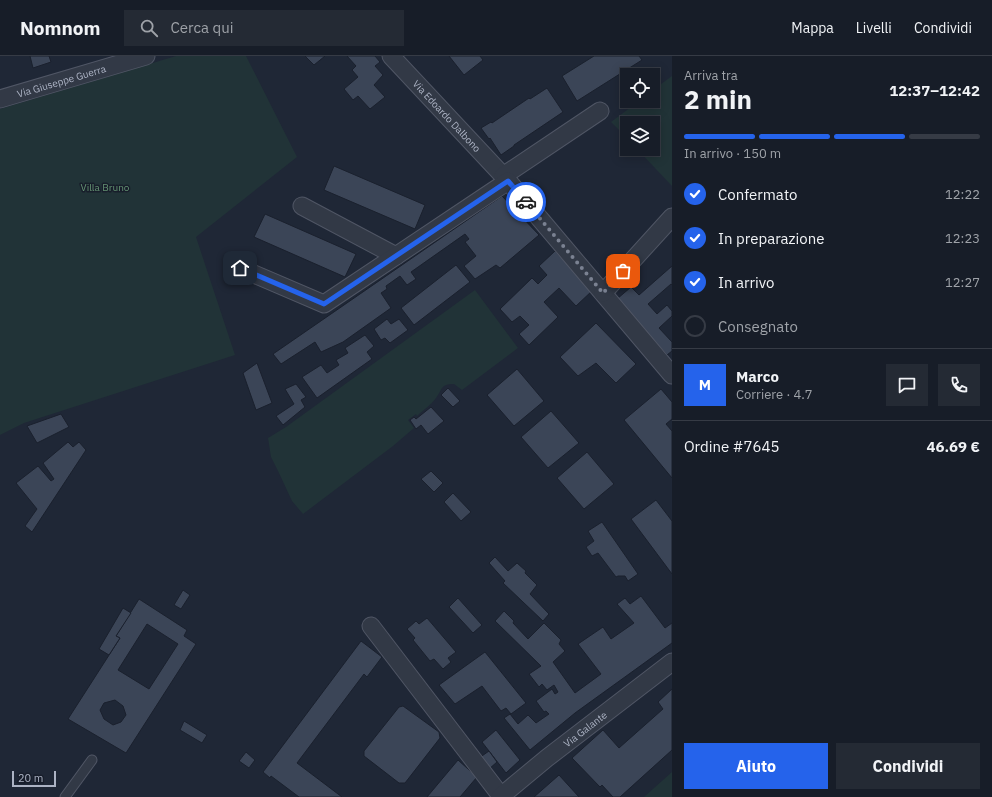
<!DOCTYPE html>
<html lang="it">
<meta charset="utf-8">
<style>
:root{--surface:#171d28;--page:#242a34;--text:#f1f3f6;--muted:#9ea2a8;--line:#363b45;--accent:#2563eb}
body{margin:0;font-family:"IBM Plex Sans",sans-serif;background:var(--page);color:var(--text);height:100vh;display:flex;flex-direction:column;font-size:15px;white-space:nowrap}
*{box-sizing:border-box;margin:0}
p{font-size:13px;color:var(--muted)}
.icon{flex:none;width:22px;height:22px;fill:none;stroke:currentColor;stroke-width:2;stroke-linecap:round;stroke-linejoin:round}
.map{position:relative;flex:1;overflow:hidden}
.details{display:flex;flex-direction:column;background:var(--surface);width:320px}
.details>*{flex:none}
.controls{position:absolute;left:620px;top:12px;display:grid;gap:8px}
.controls a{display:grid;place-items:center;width:40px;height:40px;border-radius:0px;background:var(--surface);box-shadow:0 2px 10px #0003,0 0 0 1px var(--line);font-size:20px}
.scale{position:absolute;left:12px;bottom:10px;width:44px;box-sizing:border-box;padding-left:4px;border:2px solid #acb3c4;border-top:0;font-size:11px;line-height:14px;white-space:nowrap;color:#acb3c4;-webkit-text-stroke:3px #181e2b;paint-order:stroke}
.pin{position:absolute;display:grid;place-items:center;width:34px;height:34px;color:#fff;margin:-17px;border-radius:8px;box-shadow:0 2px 6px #0006}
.courier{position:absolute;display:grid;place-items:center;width:40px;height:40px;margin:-20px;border:3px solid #2563eb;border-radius:50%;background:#fff;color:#222;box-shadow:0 1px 5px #0007}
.head em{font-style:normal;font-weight:700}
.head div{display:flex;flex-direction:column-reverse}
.head{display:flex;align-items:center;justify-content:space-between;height:68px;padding:0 12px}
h1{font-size:26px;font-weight:700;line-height:30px}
.bar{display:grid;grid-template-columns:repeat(4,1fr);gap:6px 4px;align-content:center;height:48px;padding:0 12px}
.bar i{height:5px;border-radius:3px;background:var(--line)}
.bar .selected{background:var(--accent)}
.bar p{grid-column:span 4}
.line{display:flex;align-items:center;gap:10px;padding:0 12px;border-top:1px solid var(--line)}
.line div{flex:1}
.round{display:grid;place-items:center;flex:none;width:42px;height:42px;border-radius:0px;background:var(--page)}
ol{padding:0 12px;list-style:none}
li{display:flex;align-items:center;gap:12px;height:44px}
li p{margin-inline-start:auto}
li .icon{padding:4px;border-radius:50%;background:var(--accent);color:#fff;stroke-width:4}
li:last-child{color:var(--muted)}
li i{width:22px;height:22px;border:2px solid var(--line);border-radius:50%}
.primary-button{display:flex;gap:8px;margin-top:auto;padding:8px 12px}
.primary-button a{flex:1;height:46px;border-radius:0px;background:var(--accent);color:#fff;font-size:16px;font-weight:700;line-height:46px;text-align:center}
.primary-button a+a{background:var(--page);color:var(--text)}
header{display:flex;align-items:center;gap:24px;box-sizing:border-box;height:56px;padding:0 20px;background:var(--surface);border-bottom:1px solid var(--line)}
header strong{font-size:19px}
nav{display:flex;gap:22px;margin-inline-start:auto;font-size:14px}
.search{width:280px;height:36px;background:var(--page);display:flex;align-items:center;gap:10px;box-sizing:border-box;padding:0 14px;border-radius:0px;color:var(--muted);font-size:15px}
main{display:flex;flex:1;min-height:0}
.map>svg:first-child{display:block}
</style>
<header>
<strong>Nomnom</strong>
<div class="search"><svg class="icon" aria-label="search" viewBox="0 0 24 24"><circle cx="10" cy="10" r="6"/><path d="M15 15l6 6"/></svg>Cerca qui</div>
<nav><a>Mappa</a><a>Livelli</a><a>Condividi</a></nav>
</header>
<main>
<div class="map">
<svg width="672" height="741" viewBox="0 0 672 741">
<rect width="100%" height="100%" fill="#1f2736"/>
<g fill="#213337">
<path d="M176,0H246L297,101L196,181L235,299L24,367L0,379V53Z"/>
<path d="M672,20V130L637,93H653V67H627V82L611,66L639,45H653V34Z"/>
<path d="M475,234L518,292L462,334L454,328C440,328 443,333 436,342C431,349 423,354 417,360L416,358L408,364L414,372L393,390L303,458L292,445L279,417L271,401L268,382L286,371Z"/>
<path d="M672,716V741H644Z"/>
</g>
<g fill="#3b4557" stroke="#1a202d" fill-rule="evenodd">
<path d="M30,0H49L51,6L33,12Z"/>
<path d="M305,0H325L314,9Z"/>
<path d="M347,0H375L380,6L375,10L383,19L374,29L385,41L370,53L358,40L353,44L344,33L358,21L352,14L356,10Z"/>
<path d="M449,0H480L483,4L464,19Z"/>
<path d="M594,0H639L642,4L577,45L562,20Z"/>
<path d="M547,32L563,56L514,89V90L501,99L490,82L489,83L481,72L491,66L492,67L529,42L530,43Z"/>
<path d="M334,110L425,149L415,173L324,134Z"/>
<path d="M502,140L539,179L500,212L496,209L475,223L464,210L476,200L465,186L469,183L465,178L411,216L416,223L407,229L400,220L386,230L387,233L381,237L391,252L343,286L321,296L315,286L281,308L273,298Z"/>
<path d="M265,158L356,198L345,221L254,181Z"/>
<path d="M555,195L593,234L576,250L559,232L544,246L558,261L529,289L519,278L529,269L520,260L512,266L500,253L532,222L538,228L547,219L539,210Z"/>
<path d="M456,209L470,226L414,269L401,252Z"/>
<path d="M672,210V229L671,228L648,248L657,258L667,249L672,255V260L659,272L672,286V295L667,299L617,243L631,231L639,239Z"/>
<path d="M387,263L391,268L399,263L408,274L390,287L385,282L381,284L374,273Z"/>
<path d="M596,267L636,308L616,327L596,307L578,320L560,301Z"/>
<path d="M365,279L374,290L367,296L372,303L317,342L302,321L321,309L327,317L339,309L336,304L348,297L345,292Z"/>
<path d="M257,307L272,347L256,354L243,317Z"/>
<path d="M517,313L544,345L514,370L487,339Z"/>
<path d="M296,328L306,341L301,344L305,351L283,369L276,360L294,348L285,333Z"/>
<path d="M448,332L460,345L453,351L441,339Z"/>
<path d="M661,333L672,346V363L666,368L672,375V422L624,364Z"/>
<path d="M431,351L444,365L428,378L421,369L416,373L410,364L414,361L416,363Z"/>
<path d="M551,355L579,387L548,412L521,381Z"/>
<path d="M61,358L69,371L37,387L27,370Z"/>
<path d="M68,386L73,391L79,386L86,394L32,476L25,470L37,453L16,427L38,410L51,425L54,423L43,407Z"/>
<path d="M587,396L614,428L584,453L557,422Z"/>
<path d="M431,415L443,427L434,436L421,423Z"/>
<path d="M453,437L471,456L461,465L444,446Z"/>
<path d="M656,444L672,465V518L631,463Z"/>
<path d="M602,466L638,518L628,525L625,520H618L616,521L598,497L592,500L586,491L594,485L588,475Z"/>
<path d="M495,501L508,515L517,507L526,515L525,517L537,529L530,538L549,558L543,565L503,527L505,525L489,507Z"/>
<path d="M183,534L190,539L181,553L174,549Z"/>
<path d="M641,540L665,572L672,567V587L575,657L530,694L504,662L510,658L518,668L528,659L536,667L549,658L546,655L544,656L536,645L552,633L555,638L558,636L554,629L547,634L542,628L539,631L529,618L541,610L495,565L504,555L514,565L513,567L528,583L544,567L561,584L559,588L565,595L553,606L575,637L601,618L578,588L603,571L611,583L634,567L617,548L625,542L630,548Z"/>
<path d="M458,542L482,569L473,577L449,551Z"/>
<path d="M139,543L187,574L184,580L196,588L126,697L68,663L120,582L116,580ZM147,568L178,588L149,633L118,614ZM115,644L123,650L126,659L121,666L113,669L104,663L100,654L104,647Z"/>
<path d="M123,552L131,557L116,580L120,582L109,599L99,593Z"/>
<path d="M427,562L456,596L448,602L451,606L443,613L434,603L430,605L413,584L415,582L407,573L416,565L419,568Z"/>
<path d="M361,585L382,601L367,621L364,618L297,707L342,741H299L271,720L270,722L263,716Z"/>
<path d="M485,596L526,647L511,658L506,652L501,655L482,630L455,648L439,629Z"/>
<path d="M672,633V694L620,741H613L602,729L600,731L572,702L603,674L619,692L663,653L658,646Z"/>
<path d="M403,650L439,676L440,682L405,727H399L364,700V695L399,651Z"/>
<path d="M184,665L207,679L202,687L180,674Z"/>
<path d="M496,674L520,704L506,717L482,686Z"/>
<path d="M489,695L497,706L489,713L479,702Z"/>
<path d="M246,696L255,704L249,712L239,705Z"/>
<path d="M458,704L477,721L460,741H427Z"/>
<path d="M559,719L579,741H534Z"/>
</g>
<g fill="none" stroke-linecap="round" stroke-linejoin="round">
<defs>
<path id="lane" d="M65,741L92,704"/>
<g id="street">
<path id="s1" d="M391,0L508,125L672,319"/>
<path id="s2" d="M0,43L146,0"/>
<path d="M503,120L600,55"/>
<path d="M302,150L396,200"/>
<path d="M240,212L324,248L508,125"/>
<path d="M603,237L672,161"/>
<path d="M371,570L501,740"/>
<path id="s3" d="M500,741L547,702L672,606"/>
</g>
</defs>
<use href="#lane" stroke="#505665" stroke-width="11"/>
<use href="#street" stroke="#505665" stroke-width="19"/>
<use href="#lane" stroke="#323946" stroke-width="9"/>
<use href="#street" stroke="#323946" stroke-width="17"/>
</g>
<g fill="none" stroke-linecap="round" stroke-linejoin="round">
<path stroke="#7b8292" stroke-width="4" stroke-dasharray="0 7.2" d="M526,146L603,237L623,215"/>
<path stroke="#2563eb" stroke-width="5" d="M240,212L324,248L508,125L526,146"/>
</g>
<g text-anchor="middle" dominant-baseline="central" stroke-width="3" stroke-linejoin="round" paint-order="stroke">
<g font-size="10" fill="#acb3c4" stroke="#181e2b">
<text stroke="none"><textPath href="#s2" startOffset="64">Via Giuseppe Guerra</textPath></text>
<text stroke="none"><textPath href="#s1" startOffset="82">Via Edoardo Dalbono</textPath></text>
<text stroke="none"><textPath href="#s3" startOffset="109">Via Galante</textPath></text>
</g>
<g font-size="10" fill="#649373" stroke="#181e2b">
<text x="105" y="131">Villa Bruno</text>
</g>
</g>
</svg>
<div class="controls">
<a><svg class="icon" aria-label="locate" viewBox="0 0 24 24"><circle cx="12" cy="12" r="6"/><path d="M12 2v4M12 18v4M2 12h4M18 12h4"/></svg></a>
<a><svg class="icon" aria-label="layers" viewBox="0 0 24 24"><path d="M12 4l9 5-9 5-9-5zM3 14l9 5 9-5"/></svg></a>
</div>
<div class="scale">20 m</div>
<div class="pin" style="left:623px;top:215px;background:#ea580c"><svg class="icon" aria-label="bag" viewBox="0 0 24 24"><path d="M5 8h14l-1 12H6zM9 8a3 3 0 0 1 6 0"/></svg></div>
<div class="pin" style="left:240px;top:212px;background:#1f2937"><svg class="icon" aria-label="home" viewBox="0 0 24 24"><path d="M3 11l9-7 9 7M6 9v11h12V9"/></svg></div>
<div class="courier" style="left:526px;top:146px"><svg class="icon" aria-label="car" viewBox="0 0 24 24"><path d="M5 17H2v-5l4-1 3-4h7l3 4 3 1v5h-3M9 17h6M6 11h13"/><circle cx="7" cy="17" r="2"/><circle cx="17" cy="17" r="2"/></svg></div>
</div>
<section class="details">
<div class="head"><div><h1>2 min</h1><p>Arriva tra</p></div><em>12:37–12:42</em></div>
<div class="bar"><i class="selected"></i><i class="selected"></i><i class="selected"></i><i></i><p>In arrivo · 150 m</p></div>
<ol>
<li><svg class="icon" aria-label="check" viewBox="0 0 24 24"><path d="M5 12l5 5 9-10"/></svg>Confermato<p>12:22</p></li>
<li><svg class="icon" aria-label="check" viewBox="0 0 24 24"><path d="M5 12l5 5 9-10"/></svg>In preparazione<p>12:23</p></li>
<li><svg class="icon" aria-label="check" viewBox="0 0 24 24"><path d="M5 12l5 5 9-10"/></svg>In arrivo<p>12:27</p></li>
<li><i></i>Consegnato</li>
</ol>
<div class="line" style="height:72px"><b class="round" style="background:var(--accent);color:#fff">M</b><div><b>Marco</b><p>Corriere · 4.7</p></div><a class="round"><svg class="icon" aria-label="chat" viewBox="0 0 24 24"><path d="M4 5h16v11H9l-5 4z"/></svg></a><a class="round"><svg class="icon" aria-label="phone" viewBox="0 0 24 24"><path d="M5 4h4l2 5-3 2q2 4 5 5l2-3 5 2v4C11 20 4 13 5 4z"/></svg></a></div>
<div class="line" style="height:52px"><div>Ordine #7645</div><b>46.69 €</b></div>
<div class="primary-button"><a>Aiuto</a><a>Condividi</a></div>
</section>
</main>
